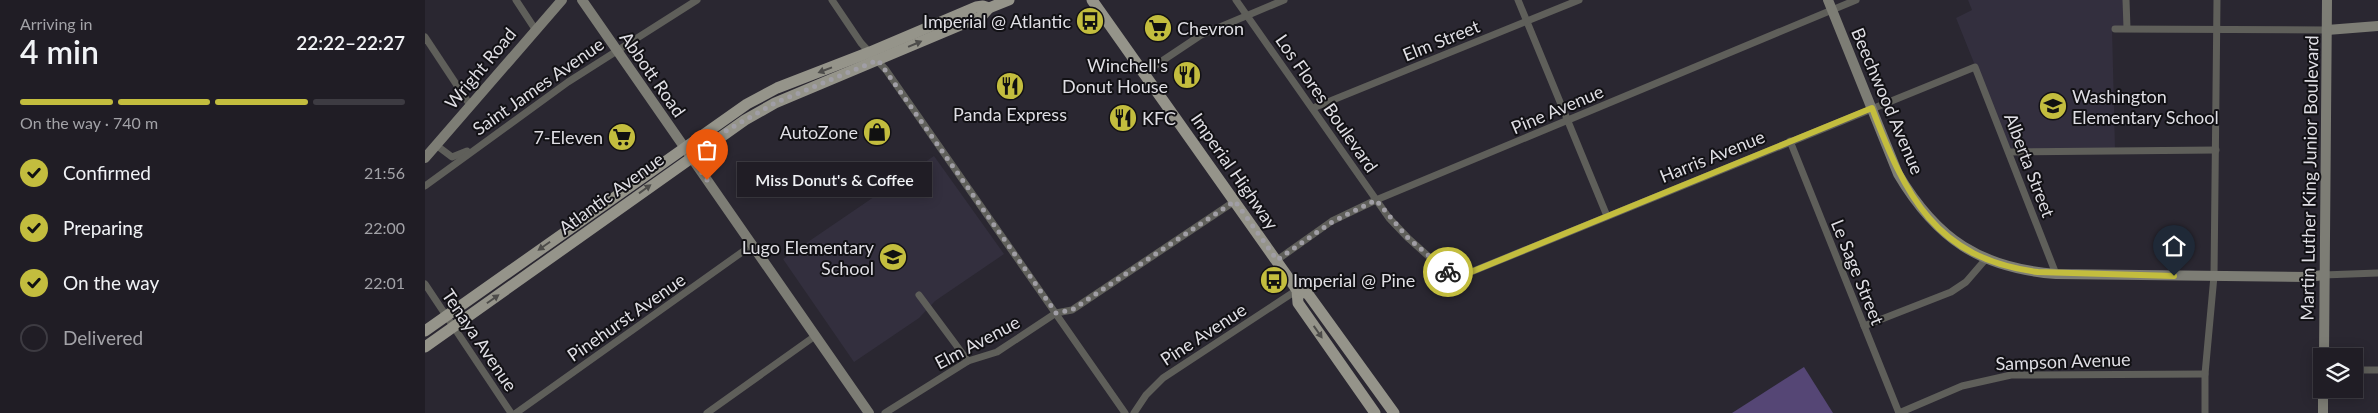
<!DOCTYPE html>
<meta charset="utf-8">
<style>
:root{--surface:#201d25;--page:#28262d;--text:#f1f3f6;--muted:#a2a2a7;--line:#3d3b42;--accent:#c3bd3e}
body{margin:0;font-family:Lato,sans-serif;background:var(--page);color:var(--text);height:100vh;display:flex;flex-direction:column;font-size:19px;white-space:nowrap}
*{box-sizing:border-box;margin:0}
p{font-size:16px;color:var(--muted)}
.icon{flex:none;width:28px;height:28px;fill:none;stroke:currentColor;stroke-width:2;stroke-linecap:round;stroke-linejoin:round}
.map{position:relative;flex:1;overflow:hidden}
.sheet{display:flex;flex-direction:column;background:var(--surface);width:425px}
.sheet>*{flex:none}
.controls{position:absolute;left:1888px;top:348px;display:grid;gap:10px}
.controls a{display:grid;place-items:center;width:50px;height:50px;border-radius:0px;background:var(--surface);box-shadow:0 2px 12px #0003,0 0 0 1px var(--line);font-size:25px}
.pin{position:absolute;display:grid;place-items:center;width:42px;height:42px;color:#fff;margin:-51px -21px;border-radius:50% 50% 50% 0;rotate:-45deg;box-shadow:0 0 5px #0007}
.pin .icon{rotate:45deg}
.courier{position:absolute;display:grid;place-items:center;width:50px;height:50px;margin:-25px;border:4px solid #c3bd3e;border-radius:50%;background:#fff;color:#222;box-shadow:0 1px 6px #0007}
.bubble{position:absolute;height:35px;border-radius:0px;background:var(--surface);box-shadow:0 2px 12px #0003,0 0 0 1px var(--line);font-size:16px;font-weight:600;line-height:35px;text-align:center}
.summary em{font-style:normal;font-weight:600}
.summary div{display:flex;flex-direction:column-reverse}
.summary{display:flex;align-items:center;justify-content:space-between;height:85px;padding:0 20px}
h1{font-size:32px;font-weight:600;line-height:38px}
.bar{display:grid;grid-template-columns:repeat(4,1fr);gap:8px 5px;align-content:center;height:60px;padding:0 20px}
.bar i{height:6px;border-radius:4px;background:var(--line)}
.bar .selected{background:var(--accent)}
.bar p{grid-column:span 4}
ol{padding:0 20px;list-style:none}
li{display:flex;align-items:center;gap:15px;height:55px}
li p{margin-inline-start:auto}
li .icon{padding:5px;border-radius:50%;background:var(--accent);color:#111;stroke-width:4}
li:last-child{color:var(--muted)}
li i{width:28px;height:28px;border:2px solid var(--line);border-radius:50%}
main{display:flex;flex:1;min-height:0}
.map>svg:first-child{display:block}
</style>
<main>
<section class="sheet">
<div class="summary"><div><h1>4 min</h1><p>Arriving in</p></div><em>22:22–22:27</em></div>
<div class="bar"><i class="selected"></i><i class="selected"></i><i class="selected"></i><i></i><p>On the way · 740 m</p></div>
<ol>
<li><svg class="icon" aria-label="check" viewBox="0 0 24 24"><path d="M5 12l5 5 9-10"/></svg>Confirmed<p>21:56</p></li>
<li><svg class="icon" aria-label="check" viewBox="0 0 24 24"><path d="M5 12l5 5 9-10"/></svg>Preparing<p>22:00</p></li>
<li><svg class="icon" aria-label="check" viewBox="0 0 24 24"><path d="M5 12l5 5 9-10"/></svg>On the way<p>22:01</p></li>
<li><i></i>Delivered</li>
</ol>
</section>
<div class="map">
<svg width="1953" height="413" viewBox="0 0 1953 413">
<rect width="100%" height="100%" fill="#2a2731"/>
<g fill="#332f3e">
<path d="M1543,0H1699L1701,27L1687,28L1690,149L1584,150L1531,18L1547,10Z"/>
<path d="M509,156L579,254L510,301L494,318L429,362L358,259Z"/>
</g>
<path fill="#554675" d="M1379,367L1408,413H1307Z"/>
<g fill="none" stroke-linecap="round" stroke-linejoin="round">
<g stroke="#5f5f5a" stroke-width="7">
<path d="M91,0L110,29"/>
<path d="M407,0L436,43L461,70L700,413"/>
<path d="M811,0L964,218L983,238L1021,272L1028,275L1046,272L1550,67L1631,274"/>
<path d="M1093,0L1182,216"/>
<path d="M1701,0L1702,28"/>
<path d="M1690,29L1902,30"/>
<path d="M0,37L45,105"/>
<path d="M719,73L776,35L859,0"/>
<path d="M888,108L1154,0"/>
<path d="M1365,141L1474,413"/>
<path d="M11,145L27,157L42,151"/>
<path d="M1584,152L1791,150"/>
<path d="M0,186L143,82L272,0"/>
<path d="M852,260L907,221L951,200L1431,0"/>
<path d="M1898,275L1953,273"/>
<path d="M0,284L86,413"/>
<path d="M494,295L543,361"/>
<path d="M1439,326L1526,292L1541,282L1560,260"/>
<path d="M1936,370H1953"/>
<path d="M91,413L327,245"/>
<path d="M282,413L390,336"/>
<path d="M460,413L543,361L572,352L631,313L647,310L810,201"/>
<path d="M709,413L721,395L738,378L872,290"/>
<path d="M1474,413L1537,386L1586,375L1780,374"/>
<path d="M1780,413V374L1789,276L1792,0"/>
</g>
<g stroke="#7d7d75" stroke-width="10">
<path d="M157,0L444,413"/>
<path d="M1403,0L1473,174C1512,240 1556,268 1631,274L1884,277L1898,275"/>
<path d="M1902,30L1953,26"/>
<path d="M0,158L137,0"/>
<path d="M1899,356L1902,0"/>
<path d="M1898,413V389"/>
</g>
<g stroke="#95948a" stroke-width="11">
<path d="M667,0L872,290L873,303L950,413"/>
<path d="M872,290L883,294L969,413"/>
<path d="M0,331L322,104L352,88L445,52L551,7L558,6L564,8"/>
<path d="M0,347L320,120L350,103L557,16L564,8L584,0"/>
</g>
</g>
<defs><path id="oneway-solid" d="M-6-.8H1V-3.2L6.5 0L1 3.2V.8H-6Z" transform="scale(1.25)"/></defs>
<g fill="#4d4c4a">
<use href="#oneway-solid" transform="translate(490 44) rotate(-23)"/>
<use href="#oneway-solid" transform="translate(400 70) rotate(159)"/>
<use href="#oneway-solid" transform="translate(220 189) rotate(-36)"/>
<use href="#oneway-solid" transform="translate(119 246) rotate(145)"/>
<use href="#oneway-solid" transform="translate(68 299) rotate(-35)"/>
<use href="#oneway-solid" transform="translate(893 332) rotate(55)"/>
</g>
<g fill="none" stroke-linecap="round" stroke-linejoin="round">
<path stroke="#a09ea5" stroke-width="5" stroke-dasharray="0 9" d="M282,180L266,157L299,132L350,103L453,60L631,313L647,310L810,201L852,260L907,222L951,200L983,238L1023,272"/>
<path stroke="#c3bd3e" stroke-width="6" d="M1023,272L1028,275L1046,272L1447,108C1480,195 1510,259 1613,272L1749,276"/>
</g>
<defs>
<symbol id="bus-disc" viewBox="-11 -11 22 22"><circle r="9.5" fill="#c3bd3e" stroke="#121115"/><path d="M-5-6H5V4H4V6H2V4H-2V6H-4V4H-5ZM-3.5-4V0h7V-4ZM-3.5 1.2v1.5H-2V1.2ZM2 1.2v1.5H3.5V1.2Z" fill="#111"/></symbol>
<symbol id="supermarket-disc" viewBox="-11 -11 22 22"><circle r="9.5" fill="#c3bd3e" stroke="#121115"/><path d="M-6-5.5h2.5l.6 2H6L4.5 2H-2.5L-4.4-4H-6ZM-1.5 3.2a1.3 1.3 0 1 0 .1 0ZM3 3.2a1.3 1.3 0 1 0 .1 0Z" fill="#111"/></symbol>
<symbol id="restaurant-disc" viewBox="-11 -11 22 22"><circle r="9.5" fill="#c3bd3e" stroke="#121115"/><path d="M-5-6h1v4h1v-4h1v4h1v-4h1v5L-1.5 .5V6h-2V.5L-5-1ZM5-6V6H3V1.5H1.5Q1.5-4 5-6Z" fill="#111"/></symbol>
<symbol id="school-disc" viewBox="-11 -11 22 22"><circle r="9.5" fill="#c3bd3e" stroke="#121115"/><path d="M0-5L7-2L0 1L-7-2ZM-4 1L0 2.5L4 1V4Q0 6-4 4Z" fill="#111"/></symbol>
<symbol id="shop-disc" viewBox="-11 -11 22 22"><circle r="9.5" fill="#c3bd3e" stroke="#121115"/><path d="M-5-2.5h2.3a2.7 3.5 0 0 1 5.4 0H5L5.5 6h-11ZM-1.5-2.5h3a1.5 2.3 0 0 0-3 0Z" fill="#111"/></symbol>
</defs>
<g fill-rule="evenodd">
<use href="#bus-disc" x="649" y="5" width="32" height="32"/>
<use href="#supermarket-disc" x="717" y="12" width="32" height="32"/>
<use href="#restaurant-disc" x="746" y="59" width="32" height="32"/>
<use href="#restaurant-disc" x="569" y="70" width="32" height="32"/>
<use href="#school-disc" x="1612" y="90" width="32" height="32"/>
<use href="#restaurant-disc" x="682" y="102" width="32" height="32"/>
<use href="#shop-disc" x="436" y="116" width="32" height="32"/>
<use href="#supermarket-disc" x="181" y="121" width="32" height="32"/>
<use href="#school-disc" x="452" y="241" width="32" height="32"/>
<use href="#bus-disc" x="833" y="264" width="32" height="32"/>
</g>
<g text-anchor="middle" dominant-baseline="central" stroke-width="4" stroke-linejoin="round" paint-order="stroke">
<g font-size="18" fill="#dfdee4" stroke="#121115" text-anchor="end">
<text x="646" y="21">Imperial @ Atlantic</text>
<text x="752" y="28" text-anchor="start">Chevron</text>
<text x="743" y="65">Winchell's<tspan x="743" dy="21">Donut House</tspan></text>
<text x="1647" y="96" text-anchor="start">Washington<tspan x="1647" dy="21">Elementary School</tspan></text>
<text x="585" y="114" text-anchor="middle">Panda Express</text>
<text x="717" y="118" text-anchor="start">KFC</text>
<text x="433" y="132">AutoZone</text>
<text x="178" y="137">7-Eleven</text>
<text x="449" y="247">Lugo Elementary<tspan x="449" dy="21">School</tspan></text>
<text x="868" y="280" text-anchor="start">Imperial @ Pine</text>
</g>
<g font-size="18" fill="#dfdee4" stroke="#121115">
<text transform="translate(1016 40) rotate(-22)">Elm Street</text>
<text transform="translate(55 68) rotate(-50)">Wright Road</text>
<text transform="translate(228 74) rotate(55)">Abbott Road</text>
<text transform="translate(113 86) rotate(-35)">Saint James Avenue</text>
<text transform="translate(1463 101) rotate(67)">Beechwood Avenue</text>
<text transform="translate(902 103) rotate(55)">Los Flores Boulevard</text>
<text transform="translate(1132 109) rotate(-23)">Pine Avenue</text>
<text transform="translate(1287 156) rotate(-22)">Harris Avenue</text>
<text transform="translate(1605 165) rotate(69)">Alberta Street</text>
<text transform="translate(810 171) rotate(55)">Imperial Highway</text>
<text transform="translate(1884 178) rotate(-89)">Martin Luther King Junior Boulevard</text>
<text transform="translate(186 193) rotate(-36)">Atlantic Avenue</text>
<text transform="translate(1433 272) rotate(68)">Le Sage Street</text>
<text transform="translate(201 317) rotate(-35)">Pinehurst Avenue</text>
<text transform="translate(778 334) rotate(-33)">Pine Avenue</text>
<text transform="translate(55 340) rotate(56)">Tenaya Avenue</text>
<text transform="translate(552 342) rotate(-28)">Elm Avenue</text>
<text transform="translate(1638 361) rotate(-2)">Sampson Avenue</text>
</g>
</g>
</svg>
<div class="controls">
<a><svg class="icon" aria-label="layers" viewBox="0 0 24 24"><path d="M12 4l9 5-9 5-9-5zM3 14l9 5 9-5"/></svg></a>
</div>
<div class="pin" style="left:282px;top:180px;background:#ea580c"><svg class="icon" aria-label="bag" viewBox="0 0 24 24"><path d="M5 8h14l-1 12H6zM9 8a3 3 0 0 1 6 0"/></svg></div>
<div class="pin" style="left:1749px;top:276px;background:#1f2937"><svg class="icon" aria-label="home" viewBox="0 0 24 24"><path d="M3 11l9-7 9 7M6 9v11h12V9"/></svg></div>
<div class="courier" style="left:1023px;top:272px"><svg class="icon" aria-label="bike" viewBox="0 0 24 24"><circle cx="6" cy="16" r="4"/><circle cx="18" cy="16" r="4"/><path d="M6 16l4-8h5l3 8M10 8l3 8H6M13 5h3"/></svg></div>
<div class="bubble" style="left:312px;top:162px;width:195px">Miss Donut's &amp; Coffee</div>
</div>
</main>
